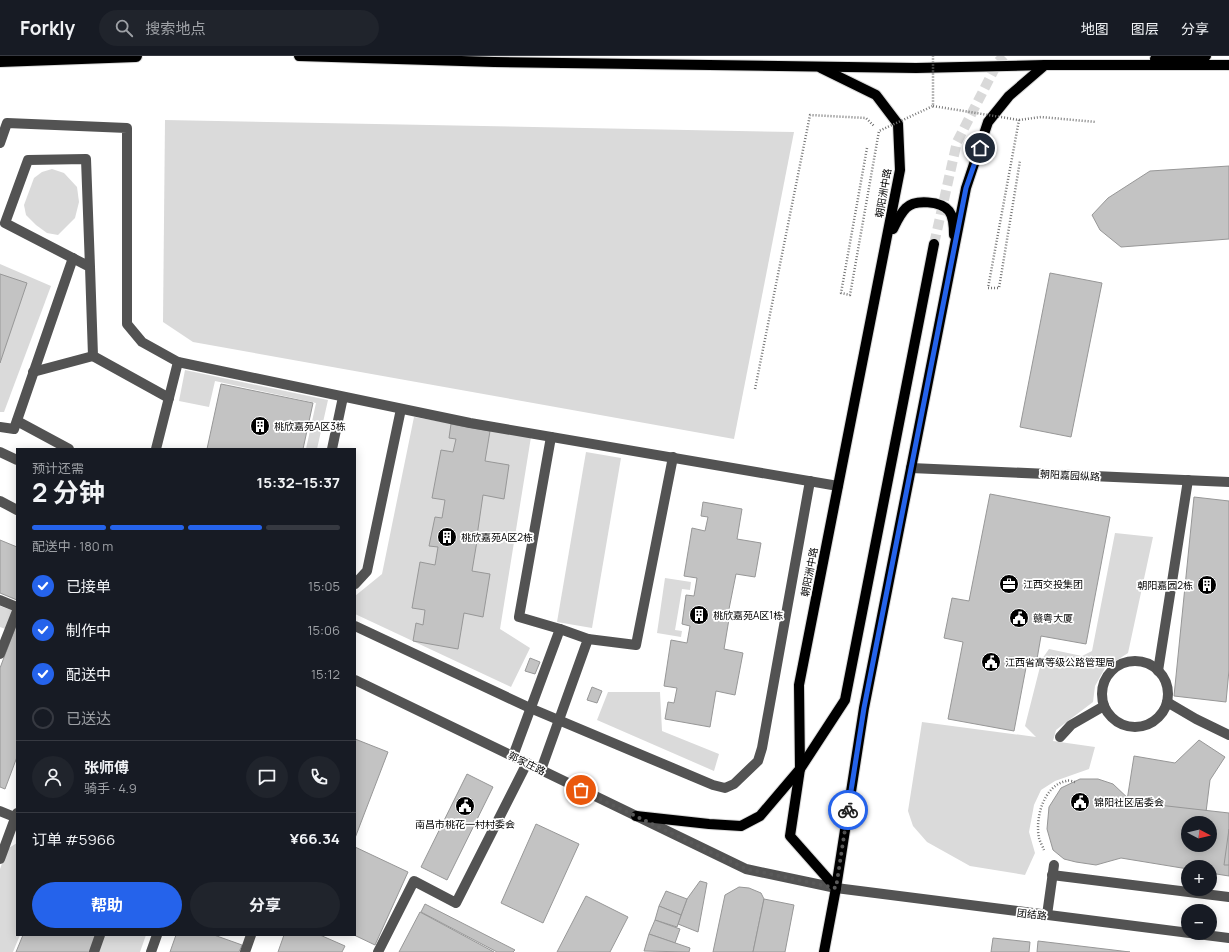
<!DOCTYPE html>
<html lang="zh">
<meta charset="utf-8">
<style>
:root{--surface:#171b24;--page:#20242c;--text:#f1f3f6;--muted:#9ea1a6;--line:#363941;--accent:#2563eb}
body{margin:0;font-family:Manrope,"Noto Sans SC",sans-serif;background:var(--page);color:var(--text);height:100vh;display:flex;flex-direction:column;font-size:15px;white-space:nowrap}
*{box-sizing:border-box;margin:0}
p{font-size:13px;color:var(--muted)}
.icon{flex:none;width:22px;height:22px;fill:none;stroke:currentColor;stroke-width:2;stroke-linecap:round;stroke-linejoin:round}
.map{position:relative;flex:1;overflow:hidden}
.panel{position:absolute;left:16px;top:392px;width:340px;height:488px;display:flex;flex-direction:column;background:var(--surface);border-radius:0px;box-shadow:0 2px 10px #0003}
.panel>*{flex:none}
.needle{width:26px;rotate:97deg}
.tools{position:absolute;left:1181px;top:760px;display:grid;gap:8px}
.tools a{display:grid;place-items:center;width:36px;height:36px;border-radius:50%;background:var(--surface);box-shadow:0 2px 10px #0003;font-size:20px}
.pin{position:absolute;display:grid;place-items:center;width:34px;height:34px;color:#fff;margin:-17px;border:2px solid #fff;border-radius:50%;box-shadow:0 1px 4px #0007}
.courier{position:absolute;display:grid;place-items:center;width:40px;height:40px;margin:-20px;border:3px solid #2563eb;border-radius:50%;background:#fff;color:#222;box-shadow:0 1px 5px #0007}
.head em{font-style:normal;font-weight:700}
.head div{display:flex;flex-direction:column-reverse}
.head{display:flex;align-items:center;justify-content:space-between;height:68px;padding:0 16px}
h1{font-size:26px;font-weight:700;line-height:30px}
.bar{display:grid;grid-template-columns:repeat(4,1fr);gap:6px 4px;align-content:center;height:48px;padding:0 16px}
.bar i{height:5px;border-radius:3px;background:var(--line)}
.bar .current{background:var(--accent)}
.bar p{grid-column:span 4}
.line{display:flex;align-items:center;gap:10px;padding:0 16px;border-top:1px solid var(--line)}
.line div{flex:1}
.round{display:grid;place-items:center;flex:none;width:42px;height:42px;border-radius:21px;background:var(--page)}
ol{padding:0 16px;list-style:none}
li{display:flex;align-items:center;gap:12px;height:44px}
li p{margin-inline-start:auto}
li .icon{padding:4px;border-radius:50%;background:var(--accent);color:#fff;stroke-width:4}
li:last-child{color:var(--muted)}
li i{width:22px;height:22px;border:2px solid var(--line);border-radius:50%}
.primary-button{display:flex;gap:8px;margin-top:auto;padding:8px 16px}
.primary-button a{flex:1;height:46px;border-radius:24px;background:var(--accent);color:#fff;font-size:16px;font-weight:700;line-height:46px;text-align:center}
.primary-button a+a{background:var(--page);color:var(--text)}
header{display:flex;align-items:center;gap:24px;box-sizing:border-box;height:56px;padding:0 20px;background:var(--surface);border-bottom:1px solid var(--line)}
header strong{font-size:19px}
nav{display:flex;gap:22px;margin-inline-start:auto;font-size:14px}
.search{width:280px;height:36px;background:var(--page);display:flex;align-items:center;gap:10px;box-sizing:border-box;padding:0 14px;border-radius:22px;color:var(--muted);font-size:15px}
.map>svg:first-child{display:block}
</style>
<header>
<strong>Forkly</strong>
<div class="search"><svg class="icon" aria-label="search" viewBox="0 0 24 24"><circle cx="10" cy="10" r="6"/><path d="M15 15l6 6"/></svg>搜索地点</div>
<nav><a>地图</a><a>图层</a><a>分享</a></nav>
</header>
<div class="map">
<svg width="1229" height="896" viewBox="0 0 1229 896">
<rect width="100%" height="100%" fill="#fff"/>
<g fill="#dadada">
<path d="M165,64L794,76L734,383L193,286L163,266Z"/>
<path d="M52,113L64,117L77,131L79,146L75,162L58,179L47,177L36,169L26,159L24,149L34,122L42,116Z"/>
<path d="M0,208L51,230L4,356H0Z"/>
<path d="M185,314L328,344L317,393H306L316,347L215,325L209,351L179,345Z"/>
<path d="M414,361L531,381L500,573L530,592L511,631L355,558V540L382,518Z"/>
<path d="M586,396L621,402L592,572L557,566Z"/>
<path d="M1115,477L1153,481L1128,597L1105,612L1095,630L1093,646L1056,674L1053,685L1095,691L1089,713L1055,725L1041,734L1034,749L1029,776L1035,797L1025,819L970,810L927,786L913,770L908,755L922,666L1036,681L1025,670L1042,603L1049,593L1082,600L1092,595Z"/>
<path d="M665,522L691,526L690,534L682,533L675,574L682,575L681,581L657,577Z"/>
<path d="M0,550L17,556L11,575L0,571Z"/>
<path d="M608,636H660L662,675L719,698L714,715L597,664Z"/>
<path d="M17,787V879H20L13,896H0V813L7,793Z"/>
<path d="M103,879H146L140,896H96Z"/>
</g>
<g fill="#c3c3c3" stroke="#979797" fill-rule="evenodd">
<path d="M1229,110V183L1121,191L1100,174L1092,159L1108,142L1150,115Z"/>
<path d="M1050,217L1102,227L1071,381L1020,371Z"/>
<path d="M0,218L27,227L0,307Z"/>
<path d="M221,328L313,347L303,393H207Z"/>
<path d="M451,368L490,375L485,405L509,409L504,443L483,439L477,480L463,478L462,482L477,485L472,515L490,518L483,561L464,557L458,593L413,585L416,567L423,569L425,554L412,552L420,506L435,509L438,491L429,490L435,461L442,462L445,444L432,442L441,394L453,396L456,383L449,382Z"/>
<path d="M990,438L1110,461L1086,588L1041,580L1037,603L1028,601L1014,675L948,663L963,586L944,582L952,542L969,545Z"/>
<path d="M1194,441L1229,445V614L1226,646L1174,640Z"/>
<path d="M703,446L742,453L737,483L761,487L755,521L736,518L728,558L715,556L714,560L729,563L724,593L743,597L735,639L716,635L710,671L665,663L668,646L674,647L677,632L664,630L671,584L687,587L690,570L682,568L686,539L694,540L697,522L684,520L692,472L705,475L708,461L701,460Z"/>
<path d="M0,484L17,491V544L0,537Z"/>
<path d="M17,567V701L5,733L0,731V612Z"/>
<path d="M530,602L540,606L535,618L525,615Z"/>
<path d="M592,631L602,635L597,647L587,644Z"/>
<path d="M355,683L388,696L355,782Z"/>
<path d="M1199,684L1225,701L1210,724L1206,756L1209,767H1188V789H1210V769L1219,799L1181,810L1171,778L1123,770L1134,700L1175,707Z"/>
<path d="M467,718L493,731L447,824L421,811Z"/>
<path d="M1080,723H1098L1113,728L1132,746L1229,757V820L1210,817V811H1188V813L1121,802L1096,809L1076,806L1064,803L1053,794L1047,773L1049,751L1061,732ZM1188,767H1210V789H1188Z"/>
<path d="M536,768L579,788L543,867L501,847Z"/>
<path d="M1229,773V809H1224Z"/>
<path d="M355,791L408,816L375,889L354,879Z"/>
<path d="M700,825L707,827L698,876L678,868L687,843Z"/>
<path d="M739,831L749,832L761,837L764,843L753,896H713L725,839Z"/>
<path d="M666,835L687,843L681,859L659,850Z"/>
<path d="M586,840L628,861L610,896H557Z"/>
<path d="M764,843L794,849L785,896H753Z"/>
<path d="M425,848L515,894L513,896H497L421,856Z"/>
<path d="M659,850L681,859L677,871L655,864Z"/>
<path d="M420,856L494,896H399Z"/>
<path d="M655,864L680,873L675,887L649,878Z"/>
<path d="M649,878L690,892L689,896L644,895Z"/>
<path d="M23,879H96L90,896H16Z"/>
<path d="M176,879H214L242,889L239,896H170Z"/>
<path d="M284,879H320L345,890L342,896H278Z"/>
<path d="M993,882L1030,886L1029,896H991Z"/>
<path d="M1038,885L1130,896H1037Z"/>
</g>
<g fill="none" stroke-linecap="round" stroke-linejoin="round">
<path stroke="#d9d9d9" stroke-width="10" stroke-dasharray="10 5" stroke-linecap="butt" d="M934,188L957,86L998,6L1004,0"/>
<defs>
<g id="major">
<path d="M299,0L494,6L916,12L1045,9H1229"/>
<path d="M1155,3L1206,0"/>
<path d="M821,12L876,39L898,68L900,114L799,629L800,713L790,780L836,832"/>
<path d="M893,173C897,165 900,158 906,152C915,143 941,145 949,155C953,160 954,172 954,179"/>
<path d="M636,760L709,768L741,770L760,760L800,713L845,644L934,188"/>
<path d="M824,896L836,832L864,652L966,132L988,66L1009,40L1045,9"/>
</g>
<path id="highway" d="M0,5L136,0"/>
</defs>
<use href="#major" stroke="#dbdbdb" stroke-width="12"/>
<use href="#highway" stroke="#dbdbdb" stroke-width="14"/>
<g stroke="#757575" stroke-width="2.5" stroke-dasharray="1 2" stroke-linecap="butt">
<path d="M1019,64L1041,61L1096,66"/>
<path d="M755,333L810,59L866,62L874,70"/>
<path d="M1044,794C1043,791 1040,786 1039,782C1035,763 1043,730 1066,725C1068,724 1072,725 1075,726"/>
</g>
<g stroke="#535353" stroke-width="10">
<path d="M0,87L7,67L127,72V268L142,286L178,306L470,367L838,430"/>
<path d="M90,211L86,103L28,104L5,167L90,211L93,300L169,342"/>
<path d="M33,316L93,300"/>
<path d="M17,365L69,393"/>
<path d="M0,371L14,373L73,202"/>
<path d="M551,381L519,561L560,573"/>
<path d="M156,393L178,306"/>
<path d="M332,393L343,341"/>
<path d="M0,396L17,404"/>
<path d="M911,412L1229,426"/>
<path d="M0,445L17,454"/>
<path d="M355,528L367,515L401,353"/>
<path d="M0,544L17,551"/>
<path d="M355,570L530,652L713,729L725,732L734,728L758,705L762,692L810,425"/>
<path d="M588,583L636,589L673,401"/>
<path d="M0,598L17,555"/>
<circle cx="1135" cy="638" r="33"/>
<path d="M1158,615L1188,424"/>
<path d="M355,624L746,813L836,832L1229,882"/>
<path d="M1167,646L1196,663L1229,679"/>
<path d="M1060,681L1071,669L1104,650"/>
<path d="M513,700L560,573L588,583L541,714"/>
<path d="M0,755L17,762"/>
<path d="M0,803L17,757"/>
<path d="M1052,819L1229,841"/>
<path d="M1047,859L1054,809"/>
<path d="M94,896L100,879"/>
<path d="M151,896L157,879"/>
<path d="M245,896L251,879"/>
<path d="M378,896L414,825L456,847L527,707"/>
</g>
<use href="#major" stroke="#000" stroke-width="10"/>
<use href="#highway" stroke="#000" stroke-width="12"/>
<g stroke="#757575" stroke-width="2.5" stroke-dasharray="1 2" stroke-linecap="butt">
<path d="M933,50L1019,64L988,232H999L1020,105"/>
<path d="M867,92L841,237L850,239L879,75L933,50V0"/>
</g>
</g>
<g fill="none" stroke-linecap="round" stroke-linejoin="round">
<path stroke="#595959" stroke-width="4" stroke-dasharray="0 7.2" d="M581,734L746,813L836,832L848,754"/>
<path stroke="#2563eb" stroke-width="5" d="M848,754L864,652L966,132L980,92"/>
</g>
<defs>
<symbol id="building-disc" viewBox="-11 -11 22 22"><circle r="9.5" fill="#000" stroke="#fff"/><path d="M-4-6H4V6H1V3H-1V6H-4ZM-2.5-4.3h1.7v1.8h-1.7ZM.8-4.3h1.7v1.8H.8ZM-2.5-1h1.7V.8h-1.7ZM.8-1h1.7V.8H.8Z" fill="#fff"/></symbol>
<symbol id="office-disc" viewBox="-11 -11 22 22"><circle r="9.5" fill="#000" stroke="#fff"/><path d="M-6-3h4V-5.5h4V-3h4V5H-6ZM-1-4.5V-3h2v-1.5ZM-6 0V1H6V0Z" fill="#fff"/></symbol>
<symbol id="civic-disc" viewBox="-11 -11 22 22"><circle r="9.5" fill="#000" stroke="#fff"/><path d="M-.6-6.5H3V-4.5H.6V-3L4-1V1h2V6H-6V1h2V-1L-.6-3ZM-1.2 2.5V6h2.4V2.5Z" fill="#fff"/></symbol>
</defs>
<g fill-rule="evenodd">
<use href="#building-disc" x="249" y="359" width="22" height="22"/>
<use href="#building-disc" x="436" y="470" width="22" height="22"/>
<use href="#office-disc" x="998" y="517" width="22" height="22"/>
<use href="#building-disc" x="1196" y="518" width="22" height="22"/>
<use href="#building-disc" x="688" y="548" width="22" height="22"/>
<use href="#civic-disc" x="1008" y="551" width="22" height="22"/>
<use href="#civic-disc" x="980" y="595" width="22" height="22"/>
<use href="#civic-disc" x="1069" y="735" width="22" height="22"/>
<use href="#civic-disc" x="454" y="739" width="22" height="22"/>
</g>
<g text-anchor="middle" dominant-baseline="central" stroke-width="3.5" stroke-linejoin="round" paint-order="stroke">
<g font-size="10" fill="#000" stroke="#fff">
<text transform="translate(883 137) rotate(-80)">朝阳洲中路</text>
<text transform="translate(1070 419) rotate(3)">朝阳嘉园纵路</text>
<text transform="translate(809 516) rotate(-79)">朝阳洲中路</text>
<text transform="translate(527 707) rotate(26)">郭家庄路</text>
<text transform="translate(1032 858) rotate(7)">团结路</text>
</g>
<g font-size="10" fill="#000" stroke="#fff" text-anchor="start">
<text x="274" y="370">桃欣嘉苑A区3栋</text>
<text x="461" y="481">桃欣嘉苑A区2栋</text>
<text x="1023" y="528">江西交投集团</text>
<text x="1193" y="529" text-anchor="end">朝阳嘉园2栋</text>
<text x="713" y="559">桃欣嘉苑A区1栋</text>
<text x="1033" y="562">赣粤大厦</text>
<text x="1005" y="606">江西省高等级公路管理局</text>
<text x="1094" y="746">锦阳社区居委会</text>
<text x="465" y="768" text-anchor="middle">南昌市桃花一村村委会</text>
</g>
</g>
</svg>
<div class="tools">
<a><svg class="needle" viewBox="-14 -14 28 28"><path d="M0-13l5 13h-10z" fill="#e53935"/><path d="M0 13l5-13h-10z" fill="#9ea1a6"/></svg></a>
<a>+</a>
<a>−</a>
</div>
<div class="pin" style="left:581px;top:734px;background:#ea580c"><svg class="icon" aria-label="bag" viewBox="0 0 24 24"><path d="M5 8h14l-1 12H6zM9 8a3 3 0 0 1 6 0"/></svg></div>
<div class="pin" style="left:980px;top:92px;background:#1f2937"><svg class="icon" aria-label="home" viewBox="0 0 24 24"><path d="M3 11l9-7 9 7M6 9v11h12V9"/></svg></div>
<div class="courier" style="left:848px;top:754px"><svg class="icon" aria-label="bike" viewBox="0 0 24 24"><circle cx="6" cy="16" r="4"/><circle cx="18" cy="16" r="4"/><path d="M6 16l4-8h5l3 8M10 8l3 8H6M13 5h3"/></svg></div>
<section class="panel">
<div class="head"><div><h1>2 分钟</h1><p>预计还需</p></div><em>15:32–15:37</em></div>
<div class="bar"><i class="current"></i><i class="current"></i><i class="current"></i><i></i><p>配送中 · 180 m</p></div>
<ol>
<li><svg class="icon" aria-label="check" viewBox="0 0 24 24"><path d="M5 12l5 5 9-10"/></svg>已接单<p>15:05</p></li>
<li><svg class="icon" aria-label="check" viewBox="0 0 24 24"><path d="M5 12l5 5 9-10"/></svg>制作中<p>15:06</p></li>
<li><svg class="icon" aria-label="check" viewBox="0 0 24 24"><path d="M5 12l5 5 9-10"/></svg>配送中<p>15:12</p></li>
<li><i></i>已送达</li>
</ol>
<div class="line" style="height:72px"><a class="round"><svg class="icon" aria-label="person" viewBox="0 0 24 24"><circle cx="12" cy="8" r="4"/><path d="M4 21q1-7 8-7t8 7"/></svg></a><div><b>张师傅</b><p>骑手 · 4.9</p></div><a class="round"><svg class="icon" aria-label="chat" viewBox="0 0 24 24"><path d="M4 5h16v11H9l-5 4z"/></svg></a><a class="round"><svg class="icon" aria-label="phone" viewBox="0 0 24 24"><path d="M5 4h4l2 5-3 2q2 4 5 5l2-3 5 2v4C11 20 4 13 5 4z"/></svg></a></div>
<div class="line" style="height:52px"><div>订单 #5966</div><b>¥66.34</b></div>
<div class="primary-button"><a>帮助</a><a>分享</a></div>
</section>
</div>
